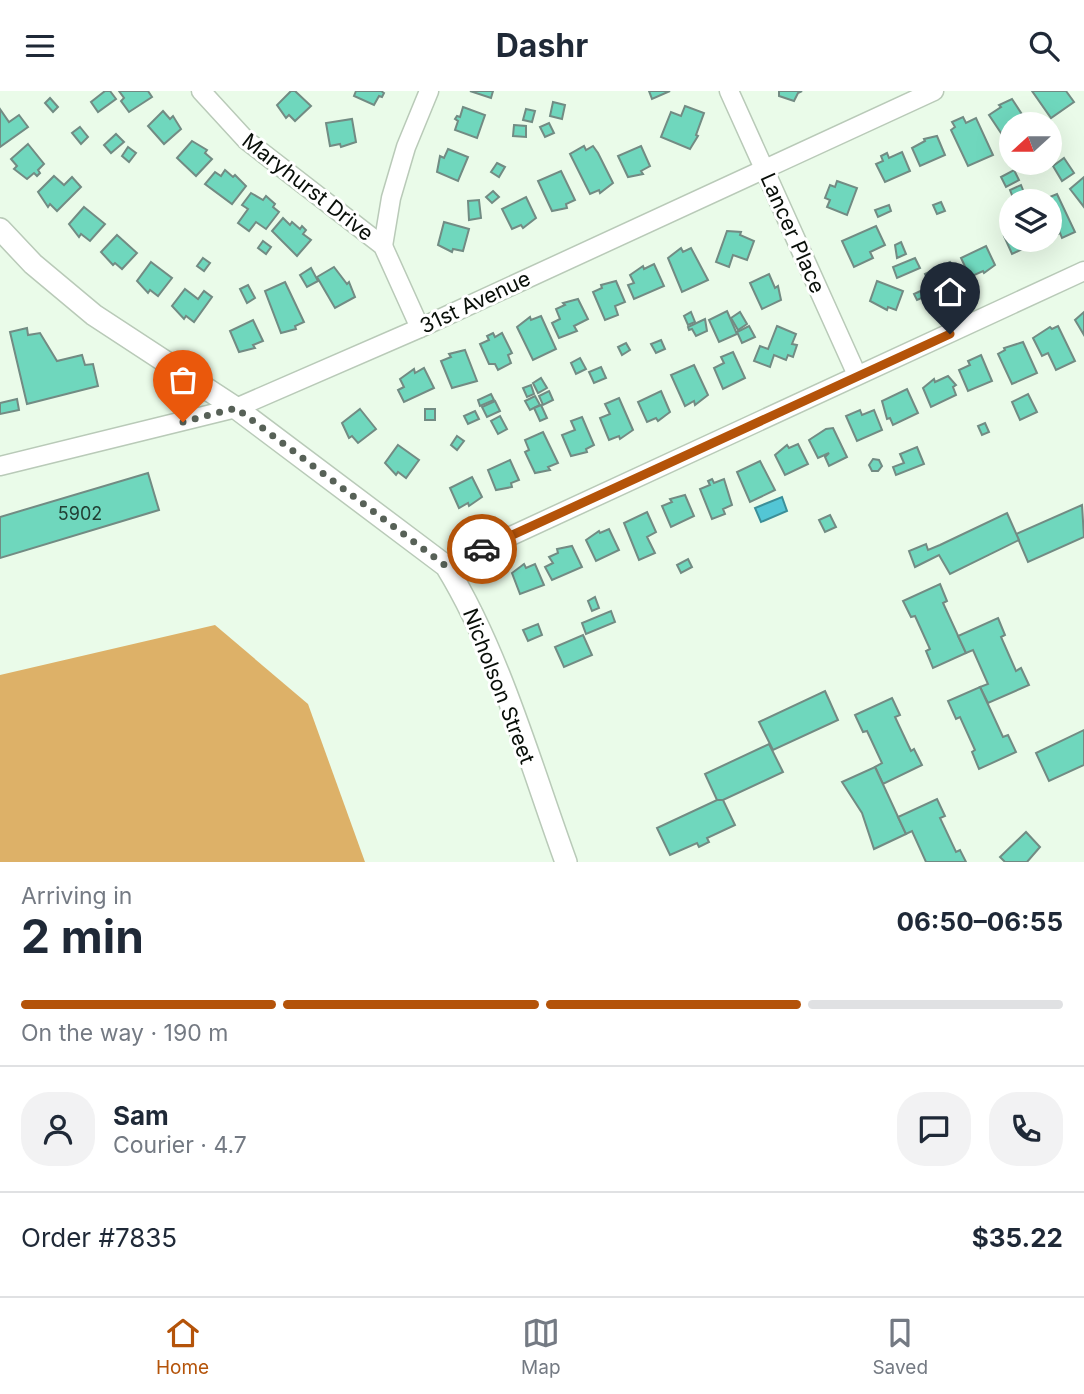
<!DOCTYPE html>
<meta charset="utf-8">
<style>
:root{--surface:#fff;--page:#f2f2f3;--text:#1f2937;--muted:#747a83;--line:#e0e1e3;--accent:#b45309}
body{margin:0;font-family:Inter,sans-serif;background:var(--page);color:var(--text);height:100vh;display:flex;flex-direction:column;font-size:26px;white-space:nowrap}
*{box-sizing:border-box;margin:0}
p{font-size:23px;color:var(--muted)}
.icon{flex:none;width:38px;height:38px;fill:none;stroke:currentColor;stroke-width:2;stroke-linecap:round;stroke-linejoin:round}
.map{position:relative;height:771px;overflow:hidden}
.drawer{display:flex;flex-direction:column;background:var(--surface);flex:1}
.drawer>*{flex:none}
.needle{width:46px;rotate:249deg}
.tools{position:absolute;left:999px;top:21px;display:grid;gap:14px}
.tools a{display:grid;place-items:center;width:63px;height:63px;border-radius:50%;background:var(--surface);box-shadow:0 7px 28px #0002;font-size:35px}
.pin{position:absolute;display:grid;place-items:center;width:60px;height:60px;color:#fff;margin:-72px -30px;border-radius:50% 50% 50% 0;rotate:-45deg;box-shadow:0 0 7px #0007}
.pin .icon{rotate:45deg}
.courier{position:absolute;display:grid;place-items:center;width:70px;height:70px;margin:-35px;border:5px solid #b45309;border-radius:50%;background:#fff;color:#222;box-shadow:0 2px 9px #0007}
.head em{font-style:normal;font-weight:700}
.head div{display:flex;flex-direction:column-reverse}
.head{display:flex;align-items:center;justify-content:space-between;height:119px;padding:0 21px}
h1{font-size:46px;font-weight:700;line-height:52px}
.bar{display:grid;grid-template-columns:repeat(4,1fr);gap:10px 7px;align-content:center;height:84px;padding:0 21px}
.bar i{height:9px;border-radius:5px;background:var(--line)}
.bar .current{background:var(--accent)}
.bar p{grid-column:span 4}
.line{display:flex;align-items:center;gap:18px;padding:0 21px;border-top:2px solid var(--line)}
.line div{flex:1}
.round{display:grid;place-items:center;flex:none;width:74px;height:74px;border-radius:28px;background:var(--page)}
header{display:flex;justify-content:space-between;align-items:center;height:91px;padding:0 21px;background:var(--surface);font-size:32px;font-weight:700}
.tabs{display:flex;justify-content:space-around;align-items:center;height:98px;border-top:2px solid var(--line);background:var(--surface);font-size:19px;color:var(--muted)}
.tabs a{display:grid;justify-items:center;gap:4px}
.tabs .current{color:var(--accent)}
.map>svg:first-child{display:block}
</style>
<header><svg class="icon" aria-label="menu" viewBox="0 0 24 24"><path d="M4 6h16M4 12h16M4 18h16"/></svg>Dashr<svg class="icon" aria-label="search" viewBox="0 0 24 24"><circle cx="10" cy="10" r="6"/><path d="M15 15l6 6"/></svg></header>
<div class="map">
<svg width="1084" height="771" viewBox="0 0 1084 771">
<rect width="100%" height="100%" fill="#eafbe9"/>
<path fill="#ddb168" d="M215,534L308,613L365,771H0V584Z"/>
<path fill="#53c6d5" stroke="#3c8f98" stroke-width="2" d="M782,406L787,420L761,431L755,417Z"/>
<g fill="#6fd7bd" stroke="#728b83" stroke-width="2">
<path d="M105,0H110L116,8L98,21L91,11Z"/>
<path d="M119,0H148L152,6L129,21L121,10L124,7Z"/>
<path d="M291,0H295L311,15L295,30L289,24L286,27L277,14Z"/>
<path d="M356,0H381L384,2L382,6L379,5L374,14L354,5Z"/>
<path d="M470,0H493L491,7Z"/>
<path d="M649,0H670L652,8Z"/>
<path d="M779,0H802L798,2L794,10L779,5Z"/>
<path d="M1032,0H1066L1074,11L1051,27Z"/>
<path d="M50,7L58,16L53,21L45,12Z"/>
<path d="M1012,8L1027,31L1012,33L1001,42L989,24L1001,16L999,14Z"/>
<path d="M553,11L565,14L562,28L550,25Z"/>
<path d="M685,15L704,22L696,44L698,45L690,58L661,46L671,21L681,25Z"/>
<path d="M463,16L485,24L477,47L455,39L458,30L455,28L457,25L460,26Z"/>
<path d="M0,18L9,31L19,24L28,36L0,56Z"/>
<path d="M526,18L535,20L532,31L523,29Z"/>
<path d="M163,20L170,28L173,25L181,38L164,53L148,35Z"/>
<path d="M963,26L966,32L976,27L993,64L968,75L951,39L955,36L952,31Z"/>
<path d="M352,28L356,51L341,56L340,53L330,55L326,32Z"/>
<path d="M549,32L554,42L545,46L540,36Z"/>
<path d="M514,34L526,35V46L513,45Z"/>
<path d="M80,36L88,46L81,53L72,42Z"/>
<path d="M116,43L124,51L111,62L104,54Z"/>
<path d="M937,45L945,64L920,75L912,57L925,50L924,48Z"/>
<path d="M192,50L207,59L205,62L212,68L196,85L177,67Z"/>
<path d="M28,53L44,73L38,79L40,82L37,85L34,82L27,88L14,78L17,75L11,68Z"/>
<path d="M584,55L586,59L593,55L598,62L613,92L600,102L599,99L590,103L570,63Z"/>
<path d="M641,55L650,75L641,80L643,83L628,86L618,65Z"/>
<path d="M128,56L136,62L129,71L122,65Z"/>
<path d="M448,58L468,66L458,90L437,81L440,65L444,67Z"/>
<path d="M902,61L910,80L885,91L876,73L883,70L881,65L887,62L889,67Z"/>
<path d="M1064,67L1074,82L1062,90L1053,75Z"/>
<path d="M497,72L505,76L499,86L491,81Z"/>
<path d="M225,79L233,86L235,84L246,95L232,113L205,93L215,81L221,85Z"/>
<path d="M1014,79L1019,89L1006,96L1001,86Z"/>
<path d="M561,80L575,109L566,113L567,117L552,120L538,90Z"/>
<path d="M54,85L64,94L72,86L81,96L57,120L50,113L48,116L38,101Z"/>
<path d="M1084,86V116L1070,98Z"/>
<path d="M837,90L857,97L847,124L827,116L830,109L825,107L830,94L835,96Z"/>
<path d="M1021,94L1025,104L1014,109L1010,99Z"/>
<path d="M493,100L499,106L492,112L486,106Z"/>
<path d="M251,102L263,109L266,105L275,113L273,116L279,121L266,138L256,131L249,140L238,132L248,118L242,114Z"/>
<path d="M1057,103L1075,141L1062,147L1060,142L1050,147V110H1040Z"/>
<path d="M526,106L536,127L523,137L521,134L512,138L502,118Z"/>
<path d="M479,109L481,127L469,129L468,110Z"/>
<path d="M941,111L945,120L937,123L933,114Z"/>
<path d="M889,114L891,120L878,126L875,119Z"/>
<path d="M84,116L105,133L90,150L81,143L79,146L69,133Z"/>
<path d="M283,127L290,134L292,131L300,138L302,135L306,139L303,143L311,149L297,165L272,140Z"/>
<path d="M444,131L469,138L463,160L453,158L452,161L438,154Z"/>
<path d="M876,135L885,154L870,161L873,167L854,176L842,150Z"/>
<path d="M727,140L741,141L740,144L754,150L747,169L733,164L729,176L716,171Z"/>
<path d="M1012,142V149L1037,151L1012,163L1004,145Z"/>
<path d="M117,144L137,162L122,178L115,172L113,174L101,161Z"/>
<path d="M263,150L271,156L266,163L258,157Z"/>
<path d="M901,151L906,163L897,167L895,154Z"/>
<path d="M986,155L995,174L984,182L983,180L970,186L961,167Z"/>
<path d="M681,157L683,161L691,157L708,189L682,201L668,167Z"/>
<path d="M203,167L210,172L204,180L197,175Z"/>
<path d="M915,167L920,177L897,187L893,176Z"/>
<path d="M151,171L172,187L158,205L150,199L148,202L137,190Z"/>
<path d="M950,171L961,183L957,185L959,190L934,202L925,183Z"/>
<path d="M654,173L664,195L634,208L628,194L634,192L630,184L643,175L644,178Z"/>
<path d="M334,176L347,193L349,191L355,206L335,217L317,186Z"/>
<path d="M311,177L318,190L307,196L300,184Z"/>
<path d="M769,183L775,197L778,195L781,209L762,218L750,192Z"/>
<path d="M616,190L625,211L615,215L618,224L605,229L593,201L602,197L601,194Z"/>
<path d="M877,190L903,200L896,219L888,216L887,219L870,210Z"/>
<path d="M285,191L304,231L295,235L296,238L281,242L265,200Z"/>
<path d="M248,194L255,207L247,212L240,198Z"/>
<path d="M927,197L929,204L917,209L914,203Z"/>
<path d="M185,198L198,208L204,200L212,206L194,231L186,225L184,228L172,215Z"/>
<path d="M578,208L588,228L574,235L577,240L559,247L552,232L560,228L556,218L565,214L563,212Z"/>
<path d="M727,220L737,243L719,251L709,229Z"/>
<path d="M691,221L695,231L688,234L684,225Z"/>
<path d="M740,221L747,233L738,239L731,227Z"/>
<path d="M1084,221V244L1075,229Z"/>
<path d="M541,225L556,258L533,269L517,236L530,226L531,229Z"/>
<path d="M705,228L707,240L696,245L692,238L689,239L688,236Z"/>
<path d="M253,229L263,250L253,254L255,257L239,261L230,240Z"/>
<path d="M749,235L755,246L742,252L737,241Z"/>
<path d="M777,235L796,243L792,253L797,254L793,266L788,264L786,269L774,264L770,276L754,270L760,255L768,258Z"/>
<path d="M1058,235L1075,270L1056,279L1048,262L1042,265L1033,247L1050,236L1052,238Z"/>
<path d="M27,237L28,244L40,242L57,270L82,264L85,274L93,273L98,295L27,313L10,241Z"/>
<path d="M493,242L495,246L502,242L512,262L508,264L511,272L498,279L495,273H489L480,253L489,249L487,245Z"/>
<path d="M661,249L665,258L656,262L651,253Z"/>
<path d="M1023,251L1037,282L1012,293L998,263L1005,259L1004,257Z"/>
<path d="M626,252L630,259L622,264L618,256Z"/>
<path d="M465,259L477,290L452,297L441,270L451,266L449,263Z"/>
<path d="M733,261L745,287L723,298L714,277L724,272L721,266Z"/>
<path d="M981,264L992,290L968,300L959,279L970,274L968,270Z"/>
<path d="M580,267L586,278L576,283L571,272Z"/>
<path d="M694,274L708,304L695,314L694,310L685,315L671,284Z"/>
<path d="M601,276L606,287L594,292L589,281Z"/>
<path d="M424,277L434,297L404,311L398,299L404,296L400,288L414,278L415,282Z"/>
<path d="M948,285L956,294L953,296L956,304L931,316L923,297L934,288L935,291Z"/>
<path d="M541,287L547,297L538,302L533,292Z"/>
<path d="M531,294L534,303L527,306L523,297Z"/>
<path d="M907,298L918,322L893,334L890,327L887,328L882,310Z"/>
<path d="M549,300L553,309L543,314L539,305Z"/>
<path d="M661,300L670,321L658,330L656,327L647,331L638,311Z"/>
<path d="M491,303L494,309L480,315L478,309Z"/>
<path d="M1028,303L1037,321L1020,329L1012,311Z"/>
<path d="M535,305L540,314L530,319L525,310Z"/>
<path d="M619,307L633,339L620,348L619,345L609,349L600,327L610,323L605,313Z"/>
<path d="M17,308L19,319L0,323V312Z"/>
<path d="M495,310L500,320L487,326L482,316Z"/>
<path d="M541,314L547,327L540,330L534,317Z"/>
<path d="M360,318L376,338L358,352L352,345L349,347L342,332Z"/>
<rect x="425" y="318" width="10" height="11"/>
<path d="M860,319L862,324L874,319L882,339L857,350L846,325Z"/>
<path d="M475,320L479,328L468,333L464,325Z"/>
<path d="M500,325L507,338L498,343L491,330Z"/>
<path d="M582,326L594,354L586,358L587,361L571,365L562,344L575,339L571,330Z"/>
<path d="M985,332L989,341L982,344L978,335Z"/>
<path d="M833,337L847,366L829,375L825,366L829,362L818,367L809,349L826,338Z"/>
<path d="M543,341L558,372L548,376L550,379L535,382L525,361L529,359L525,349Z"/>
<path d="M457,345L464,350L457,359L451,354Z"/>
<path d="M798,353L808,373L785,384L775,364L787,354L789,357Z"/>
<path d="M398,354L419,369L406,387L398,381L396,384L385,372Z"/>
<path d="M917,356L924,373L896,384L893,376L904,372L900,363Z"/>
<path d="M873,368L879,369L882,375L878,380H872L869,374Z"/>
<path d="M510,369L519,389L511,392L512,396L496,399L488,379Z"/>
<path d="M760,370L775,399L750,411L737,381Z"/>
<path d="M148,382L159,419L0,467V426Z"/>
<path d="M472,386L482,406L469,415L468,412L459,417L450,397Z"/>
<path d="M712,388L714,392L724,388L732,414L723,418L725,423L712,428L700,398L710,394L708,390Z"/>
<path d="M685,404L694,425L671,436L662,415L672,411L670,408Z"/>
<path d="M1082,414L1084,446L1028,471L1016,443Z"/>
<path d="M647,421L656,441L647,446L655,462L639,469L624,432Z"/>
<path d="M1007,422L1019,449L950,483L939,464L915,476L909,460L926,453L928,459L940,454Z"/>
<path d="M830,424L836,436L825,441L819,429Z"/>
<path d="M609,438L619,459L596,470L586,449L599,440L600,442Z"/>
<path d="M572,455L582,476L552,489L545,476L553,472L549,466L558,462L557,458Z"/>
<path d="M688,468L692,476L681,482L677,474Z"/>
<path d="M524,473L526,477L535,473L544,494L520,503L512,482Z"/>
<path d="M940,493L947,510L943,512L966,562L933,577L926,560L930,558L915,525L911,526L903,510Z"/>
<path d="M595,506L599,517L592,520L588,510Z"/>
<path d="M611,520L615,531L586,543L582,532Z"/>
<path d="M998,527L1005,544L1001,546L1016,580L1021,577L1029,594L988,612L980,596L988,593L973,559L966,562L958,545Z"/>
<path d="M538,533L542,544L528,550L523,539Z"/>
<path d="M583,544L592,564L564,576L555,556Z"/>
<path d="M980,596L1003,646L1008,644L1016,661L979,678L972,661L975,659L960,626L956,628L948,610Z"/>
<path d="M825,600L838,629L773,659L759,631Z"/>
<path d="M892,607L900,624L895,626L911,660L914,658L922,674L883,693L875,676L882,672L867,640L863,641L855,624Z"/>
<path d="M1084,639V674L1049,690L1036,662Z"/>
<path d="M769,653L783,681L723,709H717L705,683Z"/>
<path d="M875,676L906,743L874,758L862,722L842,691Z"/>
<path d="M937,708L945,725L940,727L956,761L960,759L966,771H926L912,740L906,743L898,726Z"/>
<path d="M717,709H723L735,734L707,747L709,751L699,756L697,752L670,764L657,737Z"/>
<path d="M1026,741L1040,756L1027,771H1005L1000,766Z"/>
</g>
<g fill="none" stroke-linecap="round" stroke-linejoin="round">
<defs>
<g id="minor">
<path d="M201,0L246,49L383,155L420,237"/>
<path d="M729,0L857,284"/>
<path d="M383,155L391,107L406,56L429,0"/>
<path d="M0,375L236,317L420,237L934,0"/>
<path d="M446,475L1084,180"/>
</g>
<path id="tertiary" d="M0,138L33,173L94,224L236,317L446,475C499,561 531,675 566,771"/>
</defs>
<use href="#minor" stroke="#b9cab8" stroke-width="21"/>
<use href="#tertiary" stroke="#b9cab8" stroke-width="24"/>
<use href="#minor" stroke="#fff" stroke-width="18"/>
<use href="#tertiary" stroke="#fff" stroke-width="21"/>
</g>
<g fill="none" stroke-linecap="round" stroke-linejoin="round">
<path stroke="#576157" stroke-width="7" stroke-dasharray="0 12.6" d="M183,331L236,317L446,475L482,458"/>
<path stroke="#b45309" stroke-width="9" d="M482,458L950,243"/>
</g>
<g text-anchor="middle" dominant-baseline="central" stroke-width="6" stroke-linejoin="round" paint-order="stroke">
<g font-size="18" fill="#224035">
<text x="80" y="422">5902</text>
</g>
<g font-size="21" fill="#080e08" stroke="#fff">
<text transform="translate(308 96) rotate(38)">Maryhurst Drive</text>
<text transform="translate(793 142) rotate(66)">Lancer Place</text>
<text transform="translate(475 211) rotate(-25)">31st Avenue</text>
<text transform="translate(499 595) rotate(69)">Nicholson Street</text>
</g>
</g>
</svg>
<div class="tools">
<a><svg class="needle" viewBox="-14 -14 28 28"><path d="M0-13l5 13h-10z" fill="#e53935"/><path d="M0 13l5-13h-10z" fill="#747a83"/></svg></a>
<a><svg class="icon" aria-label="layers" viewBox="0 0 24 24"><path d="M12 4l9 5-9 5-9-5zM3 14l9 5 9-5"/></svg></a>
</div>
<div class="pin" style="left:183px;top:331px;background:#ea580c"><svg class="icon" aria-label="bag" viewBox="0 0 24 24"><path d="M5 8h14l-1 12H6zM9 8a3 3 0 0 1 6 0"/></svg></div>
<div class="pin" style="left:950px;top:243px;background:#1f2937"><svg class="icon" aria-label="home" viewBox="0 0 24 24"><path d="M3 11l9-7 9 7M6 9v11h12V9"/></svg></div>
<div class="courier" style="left:482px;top:458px"><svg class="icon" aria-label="car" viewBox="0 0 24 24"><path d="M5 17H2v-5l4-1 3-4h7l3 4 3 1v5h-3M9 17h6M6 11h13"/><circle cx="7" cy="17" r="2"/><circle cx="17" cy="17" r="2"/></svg></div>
</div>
<section class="drawer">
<div class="head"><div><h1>2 min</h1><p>Arriving in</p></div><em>06:50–06:55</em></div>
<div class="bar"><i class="current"></i><i class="current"></i><i class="current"></i><i></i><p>On the way · 190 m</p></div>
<div class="line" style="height:126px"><a class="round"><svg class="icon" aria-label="person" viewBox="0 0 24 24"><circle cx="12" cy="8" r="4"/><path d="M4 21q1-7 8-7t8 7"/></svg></a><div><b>Sam</b><p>Courier · 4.7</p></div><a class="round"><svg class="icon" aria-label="chat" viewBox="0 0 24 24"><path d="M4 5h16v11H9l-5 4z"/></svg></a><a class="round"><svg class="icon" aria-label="phone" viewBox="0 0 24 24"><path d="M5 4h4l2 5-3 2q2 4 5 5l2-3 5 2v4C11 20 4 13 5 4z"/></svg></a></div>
<div class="line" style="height:91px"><div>Order #7835</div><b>$35.22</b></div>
</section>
<nav class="tabs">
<a class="current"><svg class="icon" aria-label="home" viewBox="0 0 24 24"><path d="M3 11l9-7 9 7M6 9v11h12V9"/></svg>Home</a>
<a><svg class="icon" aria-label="map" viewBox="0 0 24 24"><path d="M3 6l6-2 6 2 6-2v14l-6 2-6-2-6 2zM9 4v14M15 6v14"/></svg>Map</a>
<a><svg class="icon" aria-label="saved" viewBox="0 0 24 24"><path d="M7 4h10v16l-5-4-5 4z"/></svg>Saved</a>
</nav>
